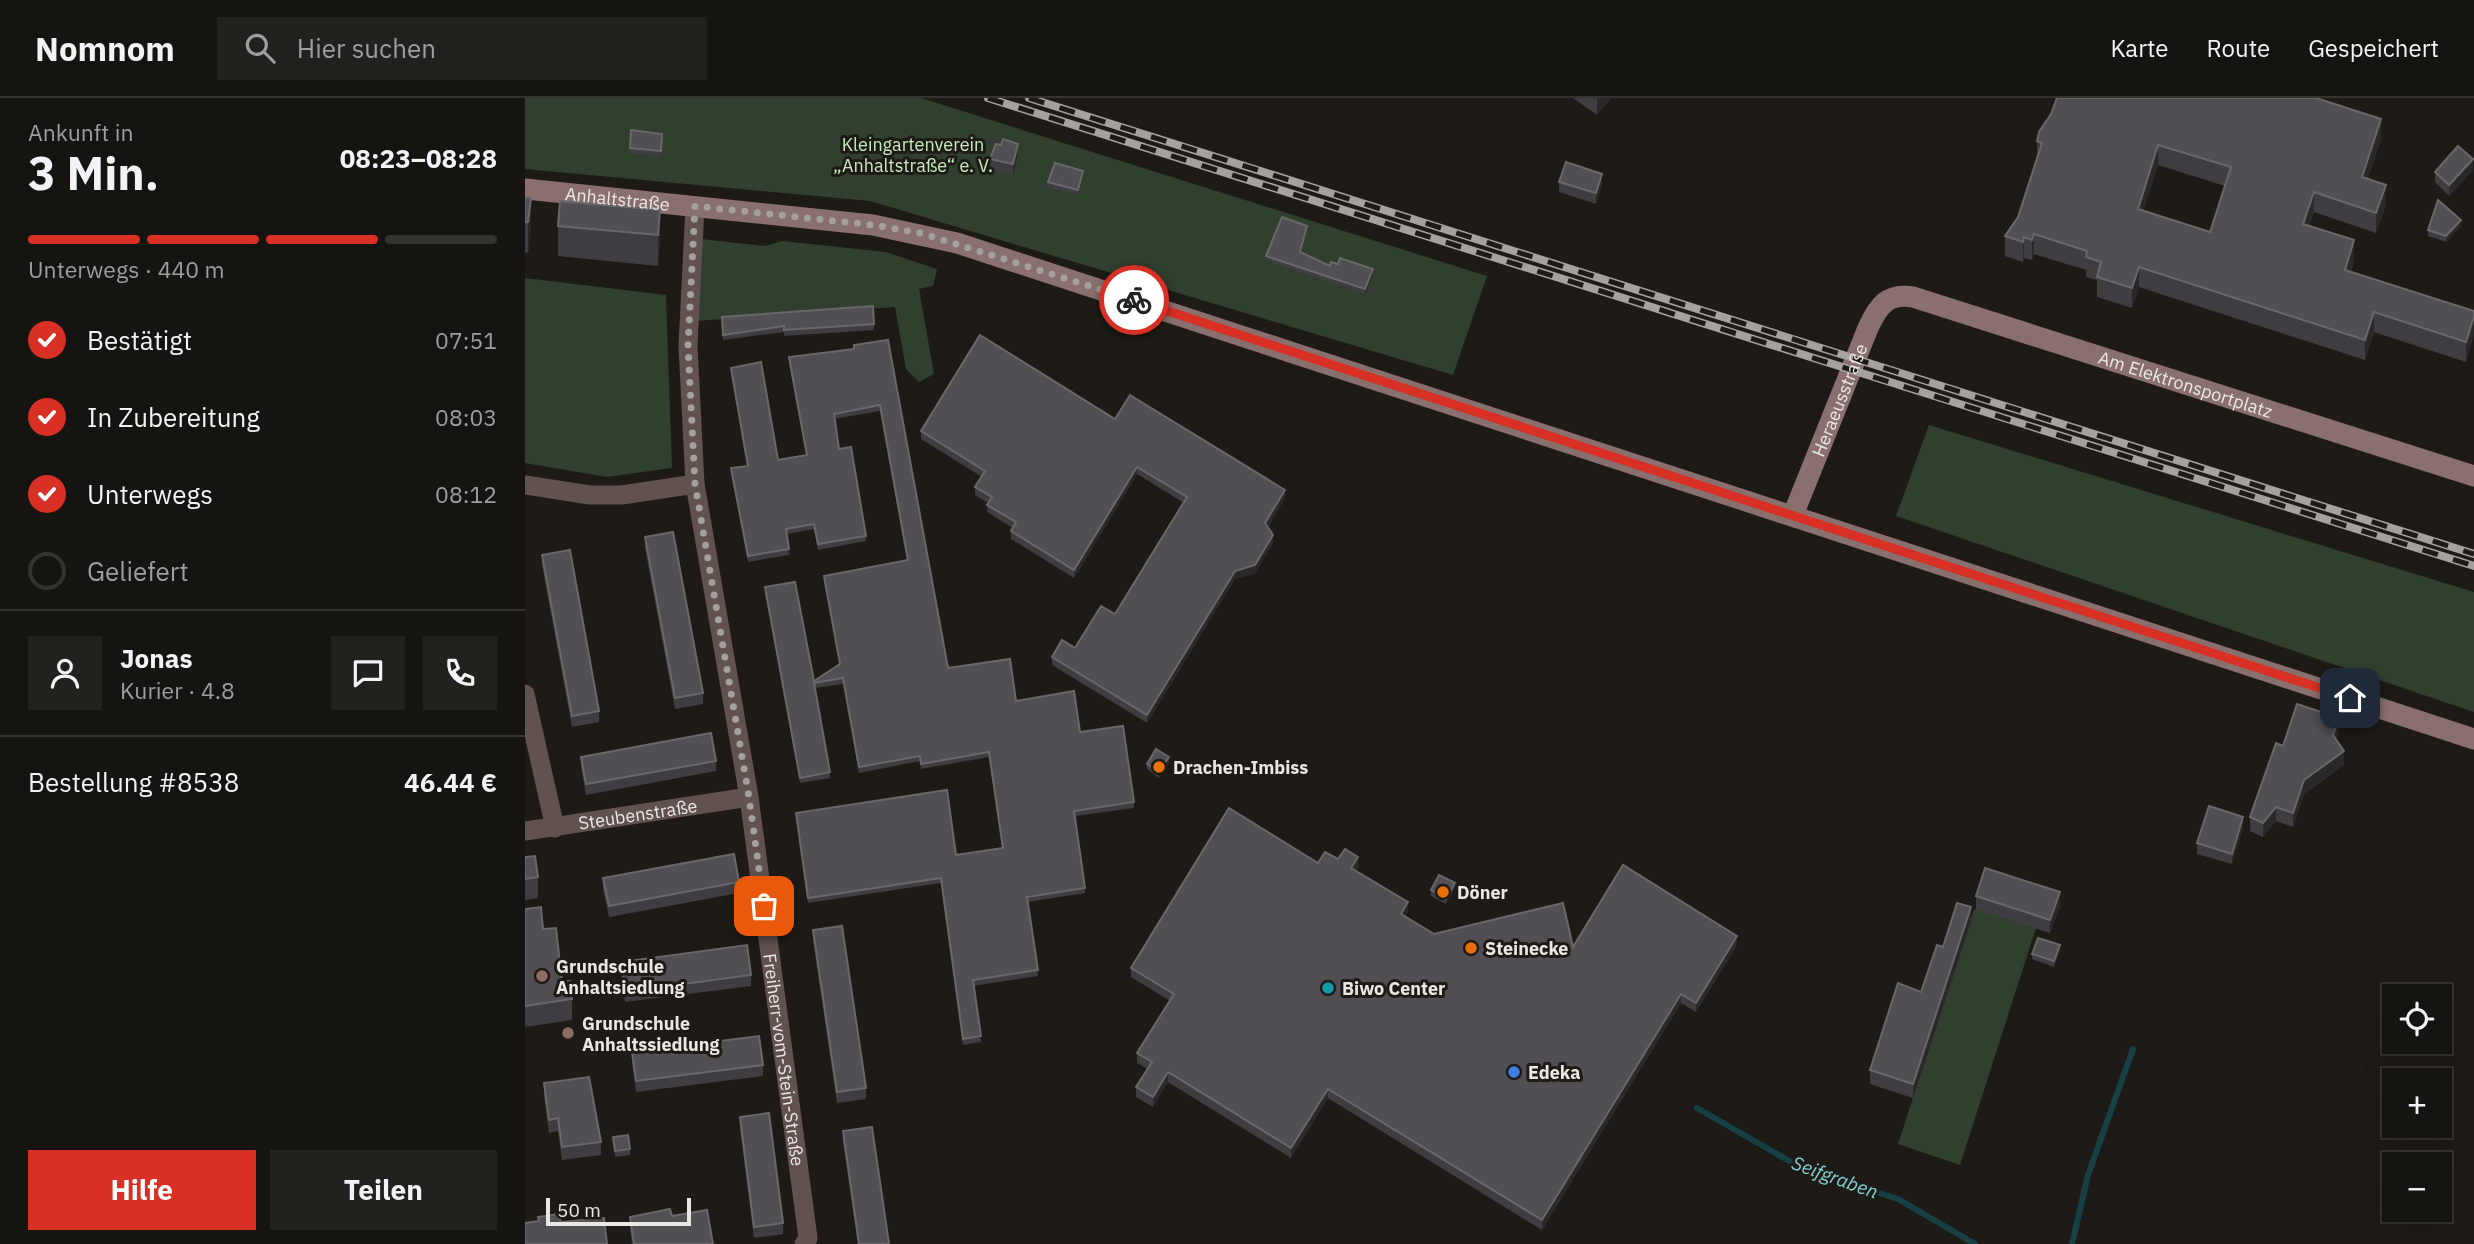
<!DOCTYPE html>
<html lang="de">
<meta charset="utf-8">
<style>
:root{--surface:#161410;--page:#23211e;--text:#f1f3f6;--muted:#9e9e9f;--line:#353330;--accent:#d93025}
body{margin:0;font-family:"IBM Plex Sans",sans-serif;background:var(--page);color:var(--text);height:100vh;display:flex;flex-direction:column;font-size:26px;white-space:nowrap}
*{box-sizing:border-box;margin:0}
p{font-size:23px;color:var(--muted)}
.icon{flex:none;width:38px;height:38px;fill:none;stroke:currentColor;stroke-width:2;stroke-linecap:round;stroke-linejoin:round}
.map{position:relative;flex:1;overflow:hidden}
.side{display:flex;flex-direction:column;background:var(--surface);width:525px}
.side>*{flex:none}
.tools{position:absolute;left:1857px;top:886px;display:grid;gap:14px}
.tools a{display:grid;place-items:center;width:70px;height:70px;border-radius:0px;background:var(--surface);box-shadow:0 7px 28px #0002,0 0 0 2px var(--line);font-size:35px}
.scale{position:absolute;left:21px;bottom:18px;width:145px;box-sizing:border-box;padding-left:7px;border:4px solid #eae8e5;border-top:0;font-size:19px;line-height:24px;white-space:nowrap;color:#eae8e5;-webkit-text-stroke:5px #1e1b16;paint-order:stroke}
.pin{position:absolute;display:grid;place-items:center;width:60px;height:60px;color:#fff;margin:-30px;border-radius:14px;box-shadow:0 4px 10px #0006}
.courier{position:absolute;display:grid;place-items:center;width:70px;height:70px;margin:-35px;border:5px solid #d93025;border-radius:50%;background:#fff;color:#222;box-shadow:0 2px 9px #0007}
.overview em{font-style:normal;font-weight:700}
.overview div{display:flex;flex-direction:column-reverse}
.overview{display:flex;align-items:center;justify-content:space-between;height:119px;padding:0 28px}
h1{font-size:46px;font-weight:700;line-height:52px}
.bar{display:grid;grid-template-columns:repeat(4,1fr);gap:10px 7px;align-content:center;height:84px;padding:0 28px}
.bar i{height:9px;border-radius:5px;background:var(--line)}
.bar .selected{background:var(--accent)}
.bar p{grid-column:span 4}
.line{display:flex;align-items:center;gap:18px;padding:0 28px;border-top:2px solid var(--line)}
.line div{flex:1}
.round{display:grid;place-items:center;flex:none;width:74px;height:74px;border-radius:0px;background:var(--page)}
ol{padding:0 28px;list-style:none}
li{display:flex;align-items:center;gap:21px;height:77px}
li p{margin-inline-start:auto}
li .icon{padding:7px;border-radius:50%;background:var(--accent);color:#fff;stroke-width:4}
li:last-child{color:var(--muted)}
li i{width:38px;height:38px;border:4px solid var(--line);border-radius:50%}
.primary-button{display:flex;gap:14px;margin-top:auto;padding:14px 28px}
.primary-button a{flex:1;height:80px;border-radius:0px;background:var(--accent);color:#fff;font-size:28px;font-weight:700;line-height:80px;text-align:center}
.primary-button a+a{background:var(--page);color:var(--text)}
header{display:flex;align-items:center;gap:42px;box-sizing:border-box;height:98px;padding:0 35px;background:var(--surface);border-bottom:2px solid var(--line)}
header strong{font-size:33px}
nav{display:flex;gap:38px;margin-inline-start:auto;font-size:24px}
.search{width:490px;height:63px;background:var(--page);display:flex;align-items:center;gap:18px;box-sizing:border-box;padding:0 24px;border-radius:0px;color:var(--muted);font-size:26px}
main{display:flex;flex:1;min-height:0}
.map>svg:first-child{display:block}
</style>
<header>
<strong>Nomnom</strong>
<div class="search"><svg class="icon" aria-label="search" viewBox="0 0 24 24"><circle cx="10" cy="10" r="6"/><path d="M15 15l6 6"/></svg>Hier suchen</div>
<nav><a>Karte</a><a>Route</a><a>Gespeichert</a></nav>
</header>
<main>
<section class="side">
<div class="overview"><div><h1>3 Min.</h1><p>Ankunft in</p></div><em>08:23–08:28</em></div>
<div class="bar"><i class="selected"></i><i class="selected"></i><i class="selected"></i><i></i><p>Unterwegs · 440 m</p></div>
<ol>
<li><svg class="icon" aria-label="check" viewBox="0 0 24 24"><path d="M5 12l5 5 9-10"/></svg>Bestätigt<p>07:51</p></li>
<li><svg class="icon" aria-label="check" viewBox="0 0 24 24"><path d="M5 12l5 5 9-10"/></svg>In Zubereitung<p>08:03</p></li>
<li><svg class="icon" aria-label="check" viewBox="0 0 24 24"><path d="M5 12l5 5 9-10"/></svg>Unterwegs<p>08:12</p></li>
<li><i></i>Geliefert</li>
</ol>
<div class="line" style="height:126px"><a class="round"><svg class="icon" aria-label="person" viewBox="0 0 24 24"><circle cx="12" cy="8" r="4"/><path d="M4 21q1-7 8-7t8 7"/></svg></a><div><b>Jonas</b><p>Kurier · 4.8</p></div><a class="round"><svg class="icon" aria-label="chat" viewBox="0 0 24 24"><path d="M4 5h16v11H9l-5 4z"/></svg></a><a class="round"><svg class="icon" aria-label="phone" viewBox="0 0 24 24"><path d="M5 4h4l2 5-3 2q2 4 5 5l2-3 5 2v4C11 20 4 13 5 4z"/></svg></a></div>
<div class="line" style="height:91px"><div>Bestellung #8538</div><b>46.44 €</b></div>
<div class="primary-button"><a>Hilfe</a><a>Teilen</a></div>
</section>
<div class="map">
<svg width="1949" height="1146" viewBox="0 0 1949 1146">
<rect width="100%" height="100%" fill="#1e1b16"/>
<g fill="#313f2e">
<path d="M0,0H396L962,178L928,277L345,103L0,71Z"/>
<path d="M176,141L240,148L257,143L361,154L412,171L408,188L394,191L409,276L394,284L381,271L370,209L171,223Z"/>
<path d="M0,180L141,197L147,370L82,379L0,365Z"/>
<path d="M1404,327L1949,494V614L1371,418Z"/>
<path d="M1449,811L1511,830L1435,1067L1373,1046Z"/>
</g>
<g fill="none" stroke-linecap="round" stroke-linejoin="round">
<g stroke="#164044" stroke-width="6">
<path d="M1172,1010L1280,1072L1373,1101L1450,1146"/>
<path d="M1547,1146L1563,1077L1608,951"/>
</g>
<g stroke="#615250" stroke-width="19">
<path id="s1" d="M170,108L163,248L170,386L224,699L283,1140L279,1146"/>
<path d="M0,387L65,397H97L170,386"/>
<path d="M0,596L30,730"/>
<path id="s2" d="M0,733L224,699"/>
</g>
<g stroke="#89706e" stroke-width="21">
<path id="s3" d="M0,91L348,127L432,145L1949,641"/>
<path id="s4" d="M1268,417L1343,230C1353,208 1362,195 1388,199L1949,378"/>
</g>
<defs>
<g id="rail">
<path d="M463,0L1949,468"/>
<path d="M504,0L1949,456"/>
</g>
</defs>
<use href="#rail" stroke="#a4a19e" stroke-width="8"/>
<use href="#rail" stroke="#1e1b16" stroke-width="5" stroke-dasharray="16" stroke-linecap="butt"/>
</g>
<g fill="#3f3d42" fill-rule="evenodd">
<path d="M1048,0H1086L1072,17Z"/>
<path d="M106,32L137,36L136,58L105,55Z"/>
<path d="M1856,41L1843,81L1861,107L1851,135L1789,114L1784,128L1829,162L1826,174L1949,213L1941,264L1849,234L1840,262L1614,189L1607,210L1572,199V182L1561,179V172L1509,156L1507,162L1499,160L1498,164L1480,158V138L1493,119L1512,62V43ZM1633,67L1700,88L1685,134L1618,113Z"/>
<path d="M493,57L488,77L465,72V61Z"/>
<path d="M1948,72L1924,98L1910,84V74Z"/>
<path d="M558,78L553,97L523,89V84Z"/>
<path d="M1034,84L1077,87L1071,106L1034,94Z"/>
<path d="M0,99L6,130L3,155L0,154Z"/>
<path d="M135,112V142L133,168L33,158V128Z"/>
<path d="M1936,128L1921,144L1903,138V132Z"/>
<path d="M782,133L776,154L805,168L848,177L840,196L741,163V158Z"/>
<path d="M348,208L349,232L259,238V234L198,242L197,219Z"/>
<path d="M363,242L423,570L555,634L609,704V710L550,718L560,795L503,804L513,878L448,888L456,944L438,947L416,785L283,805L271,715L431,757L477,750L464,659L396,671L395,663L334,675L318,586L290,590L305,674V680L275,685L240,495V489L289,583L315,567L299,484V478L382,463L355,313L309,321L314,351L341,438V443L293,452L289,431L262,436L264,457L223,464L206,376V370L222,368L206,275V270L253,362L281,357L264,265V259L329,251Z"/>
<path d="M590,321L760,400L743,429L748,445L730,475L710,481L622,625L527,567V559L550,550L590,516L659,405L612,376L549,480L486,441V433L488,430L462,414L463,405L450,397V389L457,379L396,341V333Z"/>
<path d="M120,439L178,595V606L150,611L120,450Z"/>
<path d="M17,457L74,613V624L47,629L17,467Z"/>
<path d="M1814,634L1811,642L1819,667L1779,696L1768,729L1751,723L1738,739L1725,733V719L1758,648Z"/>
<path d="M56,659L191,663V673L61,697L56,669Z"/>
<path d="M644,665L634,680L622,671V666Z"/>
<path d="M1718,730L1707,766L1672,756V745Z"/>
<path d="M0,759L13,779V800L0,802Z"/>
<path d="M813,761L833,769L831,773L883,814L880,819L909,836L1048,849L1212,847L1171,914L1156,905L1017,1132L803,1000L766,1060L643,984L628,1009L611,999V989L622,971L612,965V955L645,903L606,879V870L793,765Z"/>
<path d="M78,780L214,784V795L84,819L78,791Z"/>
<path d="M930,790L921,806L906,798V792Z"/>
<path d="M1451,798L1535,808L1525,835L1451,812Z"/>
<path d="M0,811L18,831L37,883L47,901V922L0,929Z"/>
<path d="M1446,824L1388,1000L1345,986V972L1396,894L1418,849Z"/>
<path d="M288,832L341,990V1001L312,1005L288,842Z"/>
<path d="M1535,852L1529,869L1507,861V856Z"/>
<path d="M96,864L226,877V888L100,904L96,874Z"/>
<path d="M107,954L238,967V978L111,994L107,964Z"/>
<path d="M19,985L76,1044V1057L37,1062L33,1033L24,1035L19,998Z"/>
<path d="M215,1019L258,1125V1136L229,1140L215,1030Z"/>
<path d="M318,1033L364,1146H333L318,1044Z"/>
<path d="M88,1039L105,1051V1057L90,1059Z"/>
<path d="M147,1118L188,1146H107L105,1129V1119Z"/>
</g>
<g fill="#2a2829">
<path d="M1072,0H1086L1072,17Z"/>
<path d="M1856,21V41L1837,99V79Z"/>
<path d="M493,46V57L488,77V66Z"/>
<path d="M1633,47V67L1613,131V111Z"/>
<path d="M1948,61V72L1924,98V87Z"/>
<path d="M558,73V78L553,97V92Z"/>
<path d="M1077,76V87L1071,106V95Z"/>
<path d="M1861,87V107L1851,135V115Z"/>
<path d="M1789,94V114L1778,146V126Z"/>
<path d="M6,100V130L3,155V124Z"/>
<path d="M135,112V142L133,168V137Z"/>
<path d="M1936,122V128L1921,144V138Z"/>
<path d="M782,128V133L775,159V154Z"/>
<path d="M1509,136V156L1507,162V142Z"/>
<path d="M1499,139V160L1498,164V144Z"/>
<path d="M1829,142V162L1820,192V172Z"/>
<path d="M1614,169V189L1607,210V190Z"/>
<path d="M848,171V177L840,196V191Z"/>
<path d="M1849,214V234L1840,262V242Z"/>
<path d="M1949,218V238L1941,264V244Z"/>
<path d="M612,369V376L549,480V472Z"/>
<path d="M760,392V400L740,433V425Z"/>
<path d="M748,437V445L730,475L710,481L622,625V617L710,473Z"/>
<path d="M1814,620V634L1808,651V637Z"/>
<path d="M1819,653V667L1779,696L1768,729V715L1779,682Z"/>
<path d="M644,659V665L634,680V674Z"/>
<path d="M1751,709V723L1738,739V725Z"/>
<path d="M1718,719V730L1707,766V756Z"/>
<path d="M833,759V769L826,780V770Z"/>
<path d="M930,785V790L921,806V801Z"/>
<path d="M1535,794V808L1525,835V822Z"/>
<path d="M883,804V814L876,826V816Z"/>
<path d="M1446,809V824L1388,1000V986Z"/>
<path d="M1212,838V847L1171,914V905Z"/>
<path d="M1535,847V852L1529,869V863Z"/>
<path d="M1156,896V905L1017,1132V1122Z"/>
<path d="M643,974V984L628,1009V999Z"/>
<path d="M803,991V1000L766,1060V1050Z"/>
</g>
<g fill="#514f54" stroke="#69676a" stroke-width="2" fill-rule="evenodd">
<path d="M1532,0H1791L1856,21L1837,79L1861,87L1851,115L1789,94L1778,126L1829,142L1820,172L1949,213V218L1941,244L1849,214L1840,242L1614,169L1607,190L1572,179L1576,164L1561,159L1562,153L1509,136L1507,142L1499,139L1498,144L1480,138L1493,119L1517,45L1512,43L1514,34L1526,16ZM1633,47L1706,69L1685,134L1613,111Z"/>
<path d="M106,32L137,36L136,53L105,50Z"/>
<path d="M478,41L493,46L488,66L465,61L471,46L476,47Z"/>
<path d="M1933,48L1948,61L1924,87L1910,74Z"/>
<path d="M1041,64L1077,76L1071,95L1034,84Z"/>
<path d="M530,65L558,73L553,92L523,84Z"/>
<path d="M0,99L6,100L3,124H0Z"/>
<path d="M1913,102L1936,122L1921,138L1903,132Z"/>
<path d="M35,103L135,112L133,137L33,128Z"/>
<path d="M757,119L782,128L775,154L805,168L806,164L813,166L815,160L848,171L840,191L741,158Z"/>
<path d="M348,208L349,226L259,232V228L198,237L197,219Z"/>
<path d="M455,237L590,321L605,297L760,392L740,425L748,437L730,467L710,473L622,617L527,559L537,542L550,550L576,508L590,516L662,399L612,369L549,472L486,433L491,424L462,407L467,399L450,389L460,373L396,333Z"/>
<path d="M363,242L423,570L485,561L491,603L549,593L555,634L598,628L609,704L549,713L560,790L502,799L513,872L448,882L456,938L438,941L416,780L283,800L271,715L422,692L431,757L478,750L464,654L396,666L395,658L334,669L318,580L289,585L305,674L275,680L240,489L270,484L289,583L315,566L299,478L383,462L355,307L309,316L314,351L326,349L341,438L293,446L289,426L261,431L264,451L223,458L206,370L223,368L206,270L236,264L253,362L282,357L264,259L329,251V247Z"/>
<path d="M148,434L178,595L150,600L120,439Z"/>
<path d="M45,452L74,613L47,618L17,457Z"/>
<path d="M1772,606L1814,620L1808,637L1819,653L1779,682L1768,715L1751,709L1738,725L1725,719L1751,645L1758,648Z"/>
<path d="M186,635L191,663L61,686L56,659Z"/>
<path d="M631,651L644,659L634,674L622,666Z"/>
<path d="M1684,708L1718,719L1707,756L1672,745Z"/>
<path d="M704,710L793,765L800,754L813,761L820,751L833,759L826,770L883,804L876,816L909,836L1038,805L1048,849L1098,767L1212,838L1171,905L1156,896L1017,1122L803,991L766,1050L643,974L628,999L611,989L627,964L612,955L649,896L606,870Z"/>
<path d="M209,756L214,784L84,808L78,780Z"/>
<path d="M10,758L13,779L0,781V759Z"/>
<path d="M1460,770L1535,794L1525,822L1451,798Z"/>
<path d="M914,777L930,785L921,801L906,792Z"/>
<path d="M1432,805L1446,809L1388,986L1345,972L1373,885L1396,894L1412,847L1418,849Z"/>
<path d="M16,809L18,831L31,830L37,883H45L47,901L0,908V811Z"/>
<path d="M317,828L341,990L312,994L288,832Z"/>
<path d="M1513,840L1535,847L1529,863L1507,856Z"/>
<path d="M222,847L226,877L100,894L96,864Z"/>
<path d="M234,938L238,967L111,983L107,954Z"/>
<path d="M64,979L76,1044L37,1049L33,1020L24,1022L19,985Z"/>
<path d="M244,1015L258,1125L229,1129L215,1019Z"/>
<path d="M347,1029L364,1146H334L318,1033Z"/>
<path d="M103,1037L105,1051L90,1053L88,1039Z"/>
<path d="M145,1111L147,1118L182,1112L188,1146H109L105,1119Z"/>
<path d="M33,1116L36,1124L79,1120L82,1146H0V1125L14,1123L13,1119Z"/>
</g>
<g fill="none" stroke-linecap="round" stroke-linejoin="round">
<path stroke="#a3a09d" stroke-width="7" stroke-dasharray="0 12.6" d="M239,808L224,699L170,386L163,248L170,108L348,127L396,135L609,202"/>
<path stroke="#d93025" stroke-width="9" d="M609,202L1825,600"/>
</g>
<g fill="#e8710a" stroke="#1e1b16" stroke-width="2.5">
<circle cx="634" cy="669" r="7"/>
<circle cx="918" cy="794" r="7"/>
<circle cx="946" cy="850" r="7"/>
</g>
<g fill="#8d6e63" stroke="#1e1b16" stroke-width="2.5">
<circle cx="17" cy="878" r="7"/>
<circle cx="43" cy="935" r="7"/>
</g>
<circle fill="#0f9aa8" stroke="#1e1b16" stroke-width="2.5" cx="803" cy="890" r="7"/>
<circle fill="#3f7fe0" stroke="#1e1b16" stroke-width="2.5" cx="989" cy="974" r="7"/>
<g text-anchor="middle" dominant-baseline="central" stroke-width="6" stroke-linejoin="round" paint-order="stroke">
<g font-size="18" fill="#c5ecbc" stroke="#1e1b16">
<text x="388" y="46">Kleingartenverein<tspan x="388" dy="21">„Anhaltstraße“ e. V.</tspan></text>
</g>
<g font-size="18" fill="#eae8e5" stroke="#1e1b16">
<text stroke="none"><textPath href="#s3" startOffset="93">Anhaltstraße</textPath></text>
<text stroke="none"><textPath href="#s4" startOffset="548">Am Elektronsportplatz</textPath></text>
<text stroke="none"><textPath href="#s4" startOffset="124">Heraeusstraße</textPath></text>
<text stroke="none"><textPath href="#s2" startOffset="114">Steubenstraße</textPath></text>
<text stroke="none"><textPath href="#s1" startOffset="861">Freiherr-vom-Stein-Straße</textPath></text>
</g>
<g font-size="18" font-weight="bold" fill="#eae8e5" stroke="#1e1b16" text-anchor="start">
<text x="648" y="669">Drachen-Imbiss</text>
<text x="932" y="794">Döner</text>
<text x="960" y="850">Steinecke</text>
<text x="31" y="868">Grundschule<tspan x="31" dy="21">Anhaltsiedlung</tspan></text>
<text x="817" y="890">Biwo Center</text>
<text x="57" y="925">Grundschule<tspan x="57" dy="21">Anhaltssiedlung</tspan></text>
<text x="1003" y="974">Edeka</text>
</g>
<g font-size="19" font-style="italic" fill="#85d1da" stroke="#1e1b16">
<text transform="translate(1310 1079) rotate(20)">Seifgraben</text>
</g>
</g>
</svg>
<div class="tools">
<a><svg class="icon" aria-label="locate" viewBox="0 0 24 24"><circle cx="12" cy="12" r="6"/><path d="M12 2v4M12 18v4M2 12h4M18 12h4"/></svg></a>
<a>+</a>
<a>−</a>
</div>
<div class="scale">50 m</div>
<div class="pin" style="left:239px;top:808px;background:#ea580c"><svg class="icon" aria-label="bag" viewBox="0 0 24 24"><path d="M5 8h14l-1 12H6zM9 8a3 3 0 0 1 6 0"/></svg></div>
<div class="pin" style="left:1825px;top:600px;background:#1f2937"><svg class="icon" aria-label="home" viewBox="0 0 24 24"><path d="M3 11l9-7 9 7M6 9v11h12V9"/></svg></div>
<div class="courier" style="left:609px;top:202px"><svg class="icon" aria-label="bike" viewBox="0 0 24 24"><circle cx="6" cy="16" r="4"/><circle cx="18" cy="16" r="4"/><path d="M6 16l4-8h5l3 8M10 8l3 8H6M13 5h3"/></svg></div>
</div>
</main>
